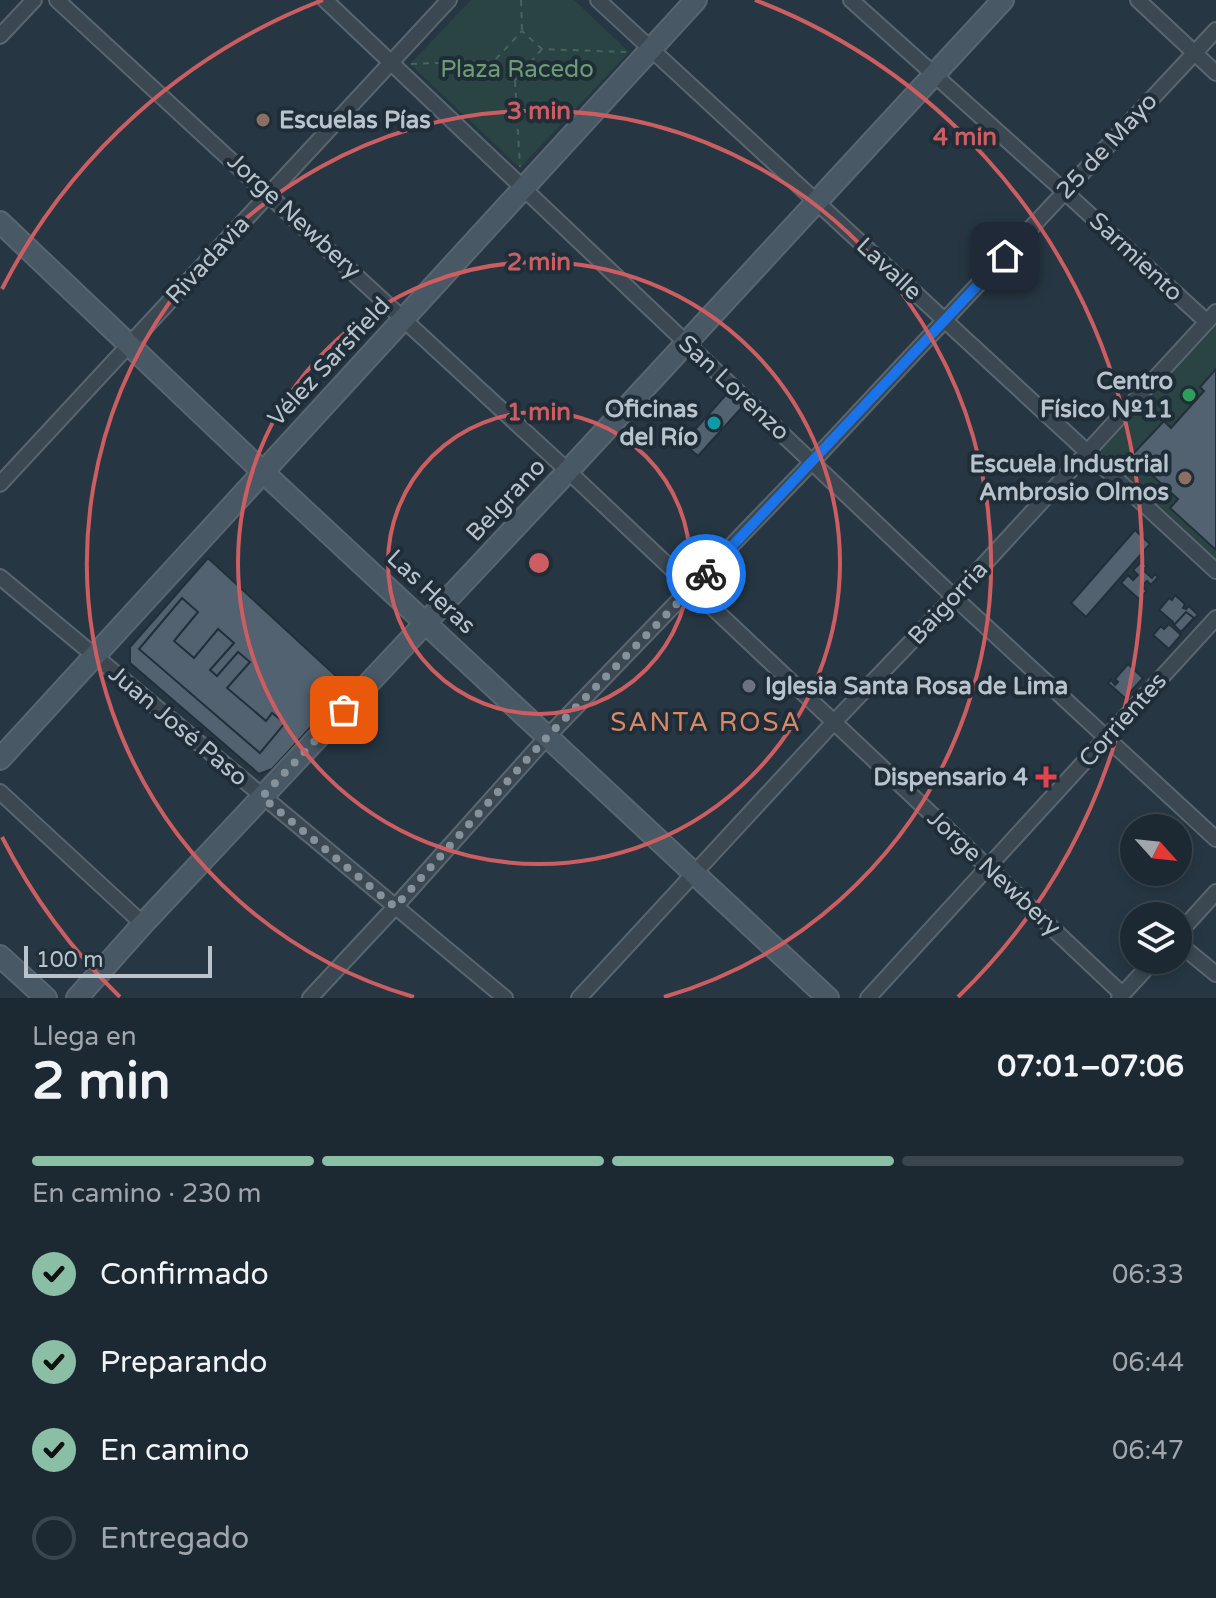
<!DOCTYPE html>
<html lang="es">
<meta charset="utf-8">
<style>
:root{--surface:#1c2932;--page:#25313a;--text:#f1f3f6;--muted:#a0a6ac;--line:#3a454d;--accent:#8abfa5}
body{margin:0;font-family:"Varela Round",sans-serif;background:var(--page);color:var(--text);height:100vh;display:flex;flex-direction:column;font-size:30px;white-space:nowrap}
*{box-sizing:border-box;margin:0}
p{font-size:26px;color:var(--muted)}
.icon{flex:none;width:44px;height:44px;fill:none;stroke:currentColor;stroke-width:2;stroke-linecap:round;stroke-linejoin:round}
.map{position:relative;height:998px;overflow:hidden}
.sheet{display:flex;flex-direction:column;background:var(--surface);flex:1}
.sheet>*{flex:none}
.needle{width:52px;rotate:117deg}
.fabs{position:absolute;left:1120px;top:814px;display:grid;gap:16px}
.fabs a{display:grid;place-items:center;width:72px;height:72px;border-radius:50%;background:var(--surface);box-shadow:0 4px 12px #0003,0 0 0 2px var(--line);font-size:40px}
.scale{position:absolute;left:24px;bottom:20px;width:188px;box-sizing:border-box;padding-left:8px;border:4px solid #b8c3cc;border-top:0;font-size:22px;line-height:28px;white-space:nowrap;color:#b8c3cc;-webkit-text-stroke:6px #1f2d38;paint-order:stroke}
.pin{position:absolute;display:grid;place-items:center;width:68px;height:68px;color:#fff;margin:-34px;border-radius:16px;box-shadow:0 4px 12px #0006}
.courier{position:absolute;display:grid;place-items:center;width:80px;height:80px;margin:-40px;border:6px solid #1a73e8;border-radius:50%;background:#fff;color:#222;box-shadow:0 2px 10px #0007}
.summary em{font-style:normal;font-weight:700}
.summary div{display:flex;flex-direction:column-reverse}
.summary{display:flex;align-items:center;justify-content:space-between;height:136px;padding:0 32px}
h1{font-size:52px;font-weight:700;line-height:60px}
.bar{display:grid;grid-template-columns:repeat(4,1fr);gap:12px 8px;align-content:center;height:96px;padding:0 32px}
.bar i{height:10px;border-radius:6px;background:var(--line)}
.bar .current{background:var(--accent)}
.bar p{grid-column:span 4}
ol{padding:0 32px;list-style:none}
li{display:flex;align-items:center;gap:24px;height:88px}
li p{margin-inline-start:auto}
li .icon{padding:8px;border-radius:50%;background:var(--accent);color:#111;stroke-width:4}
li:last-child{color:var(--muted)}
li i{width:44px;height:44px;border:4px solid var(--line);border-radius:50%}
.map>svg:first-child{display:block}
</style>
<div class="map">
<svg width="1216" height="998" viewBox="0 0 1216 998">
<rect width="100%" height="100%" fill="#263743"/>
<g fill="#294443">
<path d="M471,0H574L629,52L520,168L410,64Z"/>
<path d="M1216,326V559L1100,451Z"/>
</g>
<g fill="#526270" stroke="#222f3a" stroke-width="2">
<path d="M1216,369V550L1170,508L1178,499L1131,456L1164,421L1171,428L1204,391L1200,387Z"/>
<path d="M731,389L746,403L698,456L683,443Z"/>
<path d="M1135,530L1150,544L1086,617L1071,603Z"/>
<path d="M208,558L348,687L272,769L259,774L130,663V647Z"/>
<path d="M1142,561L1147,566L1143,570L1152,578L1155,574L1158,577L1151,585L1147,581L1142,586L1147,591L1139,599L1121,583L1128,575L1133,580L1138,575L1133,570Z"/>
<path d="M1175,595L1185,604L1183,608L1186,609L1189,606L1198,615L1181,632L1173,623V622L1159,610L1169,598L1172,600Z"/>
<path d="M182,598L198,612L174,641L194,658L218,629L234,643L210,670L217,676L238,652L250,662L227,688L266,721L272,713L285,723L260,753L139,649Z"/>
<path d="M1186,612L1194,618L1181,632L1174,625Z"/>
<path d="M1169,624L1181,635L1169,649L1153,635L1161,626L1164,629Z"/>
<path d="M1128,664L1143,678L1125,698L1108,683L1111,680L1115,685L1118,682L1115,679Z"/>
</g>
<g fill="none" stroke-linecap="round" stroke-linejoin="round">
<defs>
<g id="minor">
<path d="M57,0L568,471L1122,994"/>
<path d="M325,0L954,597L1216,839"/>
<path d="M598,0L1216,571"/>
<path d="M851,0L1065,192L1207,322"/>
<path d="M1138,0L1216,73"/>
<path d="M0,36L34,0"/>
<path d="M0,484L449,0"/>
<path d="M0,577L505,998"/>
<path d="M0,792L143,924"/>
<path d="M1178,934L1216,892"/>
<path d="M1178,943L1216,974"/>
<path d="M310,998L395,907L548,736L813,461L1216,30"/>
<path d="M579,998L835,721L954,597L1216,312"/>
<path d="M868,998L1216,618"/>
<path d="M1119,998L1154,960"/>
</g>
<g id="secondary">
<path d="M0,222L263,472L828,998"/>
<path d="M0,759L696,0"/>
<path d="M0,956L46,998"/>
<path d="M77,998L143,924L568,471L1003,0"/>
</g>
</defs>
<use href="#minor" stroke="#596670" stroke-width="18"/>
<use href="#secondary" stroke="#596670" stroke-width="24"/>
<g stroke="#496161" stroke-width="2" stroke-dasharray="6 6" stroke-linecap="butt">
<path d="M521,0L522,31"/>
<path d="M542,49L515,80L494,61L522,31L542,49L626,52"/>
<path d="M411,64L493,61"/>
<path d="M515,81L520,167"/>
</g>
<use href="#minor" stroke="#3b4852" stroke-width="14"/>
<use href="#secondary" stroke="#495865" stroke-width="20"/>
</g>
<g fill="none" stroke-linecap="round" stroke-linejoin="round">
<path stroke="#85929c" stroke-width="8" stroke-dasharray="0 14.4" d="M344,710L262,797L395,907L548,736L706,574"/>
<path stroke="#1a73e8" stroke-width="10" d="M706,574L1005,256"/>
</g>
<g fill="none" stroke="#cc5e61" stroke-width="4">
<circle cx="539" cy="563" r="151"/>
<circle cx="539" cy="563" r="301"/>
<path d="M414 997A452 452 0 1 1 664 997"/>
<path d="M120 997A603 603 0 0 1 2 837M2 289A603 603 0 0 1 323 0M755 0A603 603 0 0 1 958 997"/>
</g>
<g fill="#8d6e63" stroke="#1f2d38" stroke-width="3">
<circle cx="263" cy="120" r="8"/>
<circle cx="1185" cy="478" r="8"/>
</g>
<circle fill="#2e9e5b" stroke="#1f2d38" stroke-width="3" cx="1189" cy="395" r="8"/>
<circle fill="#0f9aa8" stroke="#1f2d38" stroke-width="3" cx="714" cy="423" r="8"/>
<circle fill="#6b7280" stroke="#1f2d38" stroke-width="3" cx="749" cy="686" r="8"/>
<path fill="#e0444e" stroke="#1f2d38" stroke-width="3" d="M1042 765h8v8h8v8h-8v8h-8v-8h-8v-8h8z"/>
<g text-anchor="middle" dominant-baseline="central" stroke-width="8" stroke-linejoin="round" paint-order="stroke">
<g font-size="24" fill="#6f9d73" stroke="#1f2d38">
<text x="517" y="69">Plaza Racedo</text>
</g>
<g font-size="24" font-weight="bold" fill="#b8c3cc" stroke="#1f2d38" text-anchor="end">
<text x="279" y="120" text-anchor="start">Escuelas Pías</text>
<text x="1173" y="381">Centro<tspan x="1173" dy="28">Físico Nº11</tspan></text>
<text x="698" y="409">Oficinas<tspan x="698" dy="28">del Río</tspan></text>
<text x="1169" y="464">Escuela Industrial<tspan x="1169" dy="28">Ambrosio Olmos</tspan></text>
<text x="765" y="686" text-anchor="start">Iglesia Santa Rosa de Lima</text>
<text x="1028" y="777">Dispensario 4</text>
</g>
<g font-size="24" fill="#b8c3cc" stroke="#1f2d38">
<text transform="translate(1107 146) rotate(-47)">25 de Mayo</text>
<text transform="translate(294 216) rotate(43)">Jorge Newbery</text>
<text transform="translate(1136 257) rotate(43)">Sarmiento</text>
<text transform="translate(208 260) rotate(-47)">Rivadavia</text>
<text transform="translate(889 269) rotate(43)">Lavalle</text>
<text transform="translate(329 362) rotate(-47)">Vélez Sarsfield</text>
<text transform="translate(734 388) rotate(43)">San Lorenzo</text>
<text transform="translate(506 500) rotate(-47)">Belgrano</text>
<text transform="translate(431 592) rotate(43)">Las Heras</text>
<text transform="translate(948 603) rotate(-47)">Baigorria</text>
<text transform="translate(1123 720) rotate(-48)">Corrientes</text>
<text transform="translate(178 726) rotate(40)">Juan José Paso</text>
<text transform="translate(994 873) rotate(43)">Jorge Newbery</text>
</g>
<g font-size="26" letter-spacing="2" fill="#d78968" stroke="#1f2d38">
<text x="706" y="722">SANTA ROSA</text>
</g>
</g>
<circle cx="539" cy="563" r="12" fill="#cc5e61" stroke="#1f2d38" stroke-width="4"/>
<g font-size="24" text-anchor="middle" font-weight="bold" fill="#cc5e61" stroke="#1f2d38" stroke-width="8" stroke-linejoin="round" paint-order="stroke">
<text x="539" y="119">3 min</text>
<text x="965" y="145">4 min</text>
<text x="539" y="270">2 min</text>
<text x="539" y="420">1 min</text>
</g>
</svg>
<div class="fabs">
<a><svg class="needle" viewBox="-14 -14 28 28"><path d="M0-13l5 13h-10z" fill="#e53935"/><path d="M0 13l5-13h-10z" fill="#a0a6ac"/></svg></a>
<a><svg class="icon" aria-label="layers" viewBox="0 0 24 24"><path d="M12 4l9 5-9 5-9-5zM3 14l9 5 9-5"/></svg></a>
</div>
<div class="scale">100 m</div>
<div class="pin" style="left:344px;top:710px;background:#ea580c"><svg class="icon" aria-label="bag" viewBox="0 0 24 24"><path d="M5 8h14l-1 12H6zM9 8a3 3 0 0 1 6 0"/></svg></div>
<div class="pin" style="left:1005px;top:256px;background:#1f2937"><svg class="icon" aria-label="home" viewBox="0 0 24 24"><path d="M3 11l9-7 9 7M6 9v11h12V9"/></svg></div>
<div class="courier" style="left:706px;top:574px"><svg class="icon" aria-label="bike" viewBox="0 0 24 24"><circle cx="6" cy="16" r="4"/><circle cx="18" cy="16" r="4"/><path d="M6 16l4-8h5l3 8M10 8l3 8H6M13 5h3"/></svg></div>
</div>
<section class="sheet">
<div class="summary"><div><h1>2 min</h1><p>Llega en</p></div><em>07:01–07:06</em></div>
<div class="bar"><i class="current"></i><i class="current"></i><i class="current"></i><i></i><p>En camino · 230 m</p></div>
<ol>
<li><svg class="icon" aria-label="check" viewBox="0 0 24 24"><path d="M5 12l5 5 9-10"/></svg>Confirmado<p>06:33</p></li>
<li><svg class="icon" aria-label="check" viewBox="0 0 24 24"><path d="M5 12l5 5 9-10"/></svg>Preparando<p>06:44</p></li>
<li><svg class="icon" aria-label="check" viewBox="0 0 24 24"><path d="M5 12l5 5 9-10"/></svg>En camino<p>06:47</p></li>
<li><i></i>Entregado</li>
</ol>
</section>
